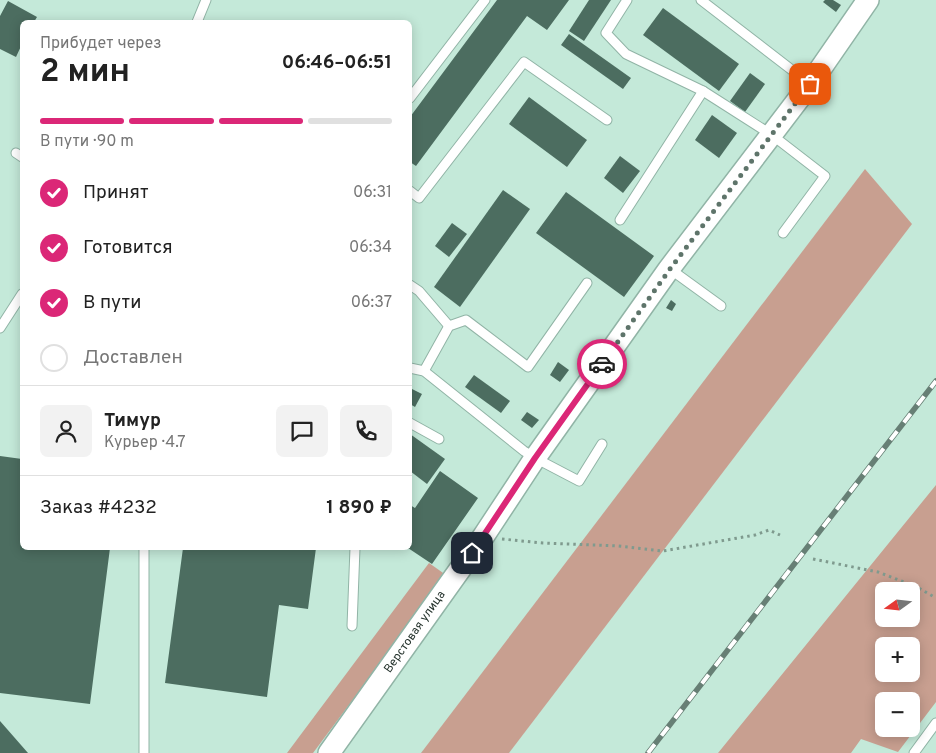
<!DOCTYPE html>
<html lang="ru">
<meta charset="utf-8">
<style>
:root{--surface:#fff;--page:#f2f2f2;--text:#222;--muted:#767676;--line:#e0e0e0;--accent:#db2777}
body{margin:0;font-family:Overpass,sans-serif;background:var(--page);color:var(--text);height:100vh;display:flex;flex-direction:column;font-size:19px;white-space:nowrap}
*{box-sizing:border-box;margin:0}
p{font-size:16px;color:var(--muted)}
.icon{flex:none;width:28px;height:28px;fill:none;stroke:currentColor;stroke-width:2;stroke-linecap:round;stroke-linejoin:round}
.map{position:relative;flex:1;overflow:hidden}
.sheet{position:absolute;left:20px;top:20px;width:392px;height:530px;display:flex;flex-direction:column;background:var(--surface);border-radius:8px;box-shadow:0 2px 12px #0003}
.sheet>*{flex:none}
.needle{width:32px;rotate:255deg}
.controls{position:absolute;left:875px;top:582px;display:grid;gap:10px}
.controls a{display:grid;place-items:center;width:45px;height:45px;border-radius:8px;background:var(--surface);box-shadow:0 2px 12px #0003;font-size:25px}
.pin{position:absolute;display:grid;place-items:center;width:42px;height:42px;color:#fff;margin:-21px;border-radius:10px;box-shadow:0 2px 8px #0006}
.courier{position:absolute;display:grid;place-items:center;width:50px;height:50px;margin:-25px;border:4px solid #db2777;border-radius:50%;background:#fff;color:#222;box-shadow:0 1px 6px #0007}
.overview em{font-style:normal;font-weight:700}
.overview div{display:flex;flex-direction:column-reverse}
.overview{display:flex;align-items:center;justify-content:space-between;height:85px;padding:0 20px}
h1{font-size:32px;font-weight:700;line-height:38px}
.bar{display:grid;grid-template-columns:repeat(4,1fr);gap:8px 5px;align-content:center;height:60px;padding:0 20px}
.bar i{height:6px;border-radius:4px;background:var(--line)}
.bar .active{background:var(--accent)}
.bar p{grid-column:span 4}
.line{display:flex;align-items:center;gap:12px;padding:0 20px;border-top:1px solid var(--line)}
.line div{flex:1}
.round{display:grid;place-items:center;flex:none;width:52px;height:52px;border-radius:8px;background:var(--page)}
ol{padding:0 20px;list-style:none}
li{display:flex;align-items:center;gap:15px;height:55px}
li p{margin-inline-start:auto}
li .icon{padding:5px;border-radius:50%;background:var(--accent);color:#fff;stroke-width:4}
li:last-child{color:var(--muted)}
li i{width:28px;height:28px;border:2px solid var(--line);border-radius:50%}
.map>svg:first-child{display:block}
</style>
<div class="map">
<svg width="936" height="753" viewBox="0 0 936 753">
<rect width="100%" height="100%" fill="#c4e9d9"/>
<g fill="#c89f90" fill-rule="evenodd">
<path d="M865,169L912,224L509,753H421Z"/>
<path d="M936,485V702L898,752L861,739L851,753H718ZM911,591V619H884V591ZM884,646H911V674H884ZM884,701H911V729H884Z"/>
<path d="M429,563L446,575L313,753H287Z"/>
</g>
<g fill="#4c6d60">
<path d="M497,0H569L547,30L527,16L416,166L410,162V117Z"/>
<path d="M589,0H611L584,41L569,31Z"/>
<path d="M825,0H833L841,5L836,12L823,2Z"/>
<path d="M8,1L37,17L34,22H22V44L16,57L0,49V16Z"/>
<path d="M663,8L739,64L719,91L643,35Z"/>
<path d="M569,34L631,78L623,89L561,45Z"/>
<path d="M750,73L765,84L745,112L730,101Z"/>
<path d="M529,97L587,140L567,167L509,124Z"/>
<path d="M712,115L737,133L719,158L695,140Z"/>
<path d="M620,156L640,171L623,193L604,178Z"/>
<path d="M503,190L530,209L460,307L434,287Z"/>
<path d="M566,192L654,256L624,297L536,233Z"/>
<path d="M452,223L467,234L449,257L435,246Z"/>
<path d="M671,300L676,304L672,311L666,308Z"/>
<path d="M558,362L569,370L560,382L550,375Z"/>
<path d="M474,375L510,401L501,413L465,387Z"/>
<path d="M410,388L422,394L415,407L410,404Z"/>
<path d="M527,412L539,420L532,428L521,420Z"/>
<path d="M410,434L445,459L427,484L410,471Z"/>
<path d="M0,456L22,459V548H110L90,704L0,693Z"/>
<path d="M440,471L478,498L432,564L408,548H410V505L415,508Z"/>
<path d="M183,548H316L308,609L279,605L267,697L165,683Z"/>
<path d="M0,721L28,753H0Z"/>
</g>
<g fill="none" stroke-linecap="round" stroke-linejoin="round">
<defs>
<g id="service">
<path d="M627,0L606,33L626,54L703,91L772,135L825,176L783,233"/>
<path d="M701,0L810,84"/>
<path d="M197,22L206,0"/>
<path d="M410,98L485,0"/>
<path d="M16,153L22,157"/>
<path d="M410,191L419,198L524,62L607,120"/>
<path d="M620,220L703,91"/>
<path d="M670,269L721,306"/>
<path d="M410,285L419,291L449,326"/>
<path d="M0,328L22,294"/>
<path d="M410,368L424,371L524,451L535,458L579,481L602,444"/>
<path d="M424,371L449,326L466,320L528,367L587,283"/>
<path d="M410,423L439,439"/>
<path d="M352,626L355,548"/>
<path d="M144,753V548"/>
<path d="M914,753L936,723"/>
</g>
<path id="tertiary" d="M329,753L483,537L535,458L669,269L810,84L868,0"/>
</defs>
<use href="#service" stroke="#91b4a6" stroke-width="11"/>
<use href="#tertiary" stroke="#91b4a6" stroke-width="24"/>
<g stroke="#7f9a8e" stroke-width="3" stroke-dasharray="2.5 4" stroke-linecap="butt">
<path d="M502,539L543,543L618,546L663,551L755,535L769,530L780,535"/>
<path d="M813,559L878,572L917,587L936,598"/>
</g>
<use href="#service" stroke="#fff" stroke-width="9"/>
<use href="#tertiary" stroke="#fff" stroke-width="21"/>
<defs>
<path id="rail" d="M648,753L936,381"/>
</defs>
<use href="#rail" stroke="#677f75" stroke-width="5.5"/>
<use href="#rail" stroke="#fff" stroke-width="4" stroke-dasharray="11" stroke-linecap="butt"/>
</g>
<g fill="none" stroke-linecap="round" stroke-linejoin="round">
<path stroke="#5e746a" stroke-width="5" stroke-dasharray="0 9" d="M602,364L670,269L810,84"/>
<path stroke="#db2777" stroke-width="6" d="M472,553L535,458L602,364"/>
</g>
<g text-anchor="middle" dominant-baseline="central" stroke-width="5" stroke-linejoin="round" paint-order="stroke">
<g font-size="12" fill="#27352f" stroke="#fff">
<text transform="translate(415 632) rotate(-55)">Верстовая улица</text>
</g>
</g>
</svg>
<div class="controls">
<a><svg class="needle" viewBox="-14 -14 28 28"><path d="M0-13l5 13h-10z" fill="#e53935"/><path d="M0 13l5-13h-10z" fill="#767676"/></svg></a>
<a>+</a>
<a>−</a>
</div>
<div class="pin" style="left:810px;top:84px;background:#ea580c"><svg class="icon" aria-label="bag" viewBox="0 0 24 24"><path d="M5 8h14l-1 12H6zM9 8a3 3 0 0 1 6 0"/></svg></div>
<div class="pin" style="left:472px;top:553px;background:#1f2937"><svg class="icon" aria-label="home" viewBox="0 0 24 24"><path d="M3 11l9-7 9 7M6 9v11h12V9"/></svg></div>
<div class="courier" style="left:602px;top:364px"><svg class="icon" aria-label="car" viewBox="0 0 24 24"><path d="M5 17H2v-5l4-1 3-4h7l3 4 3 1v5h-3M9 17h6M6 11h13"/><circle cx="7" cy="17" r="2"/><circle cx="17" cy="17" r="2"/></svg></div>
<section class="sheet">
<div class="overview"><div><h1>2 мин</h1><p>Прибудет через</p></div><em>06:46–06:51</em></div>
<div class="bar"><i class="active"></i><i class="active"></i><i class="active"></i><i></i><p>В пути · 90 m</p></div>
<ol>
<li><svg class="icon" aria-label="check" viewBox="0 0 24 24"><path d="M5 12l5 5 9-10"/></svg>Принят<p>06:31</p></li>
<li><svg class="icon" aria-label="check" viewBox="0 0 24 24"><path d="M5 12l5 5 9-10"/></svg>Готовится<p>06:34</p></li>
<li><svg class="icon" aria-label="check" viewBox="0 0 24 24"><path d="M5 12l5 5 9-10"/></svg>В пути<p>06:37</p></li>
<li><i></i>Доставлен</li>
</ol>
<div class="line" style="height:90px"><a class="round"><svg class="icon" aria-label="person" viewBox="0 0 24 24"><circle cx="12" cy="8" r="4"/><path d="M4 21q1-7 8-7t8 7"/></svg></a><div><b>Тимур</b><p>Курьер · 4.7</p></div><a class="round"><svg class="icon" aria-label="chat" viewBox="0 0 24 24"><path d="M4 5h16v11H9l-5 4z"/></svg></a><a class="round"><svg class="icon" aria-label="phone" viewBox="0 0 24 24"><path d="M5 4h4l2 5-3 2q2 4 5 5l2-3 5 2v4C11 20 4 13 5 4z"/></svg></a></div>
<div class="line" style="height:65px"><div>Заказ #4232</div><b>1 890 ₽</b></div>
</section>
</div>
